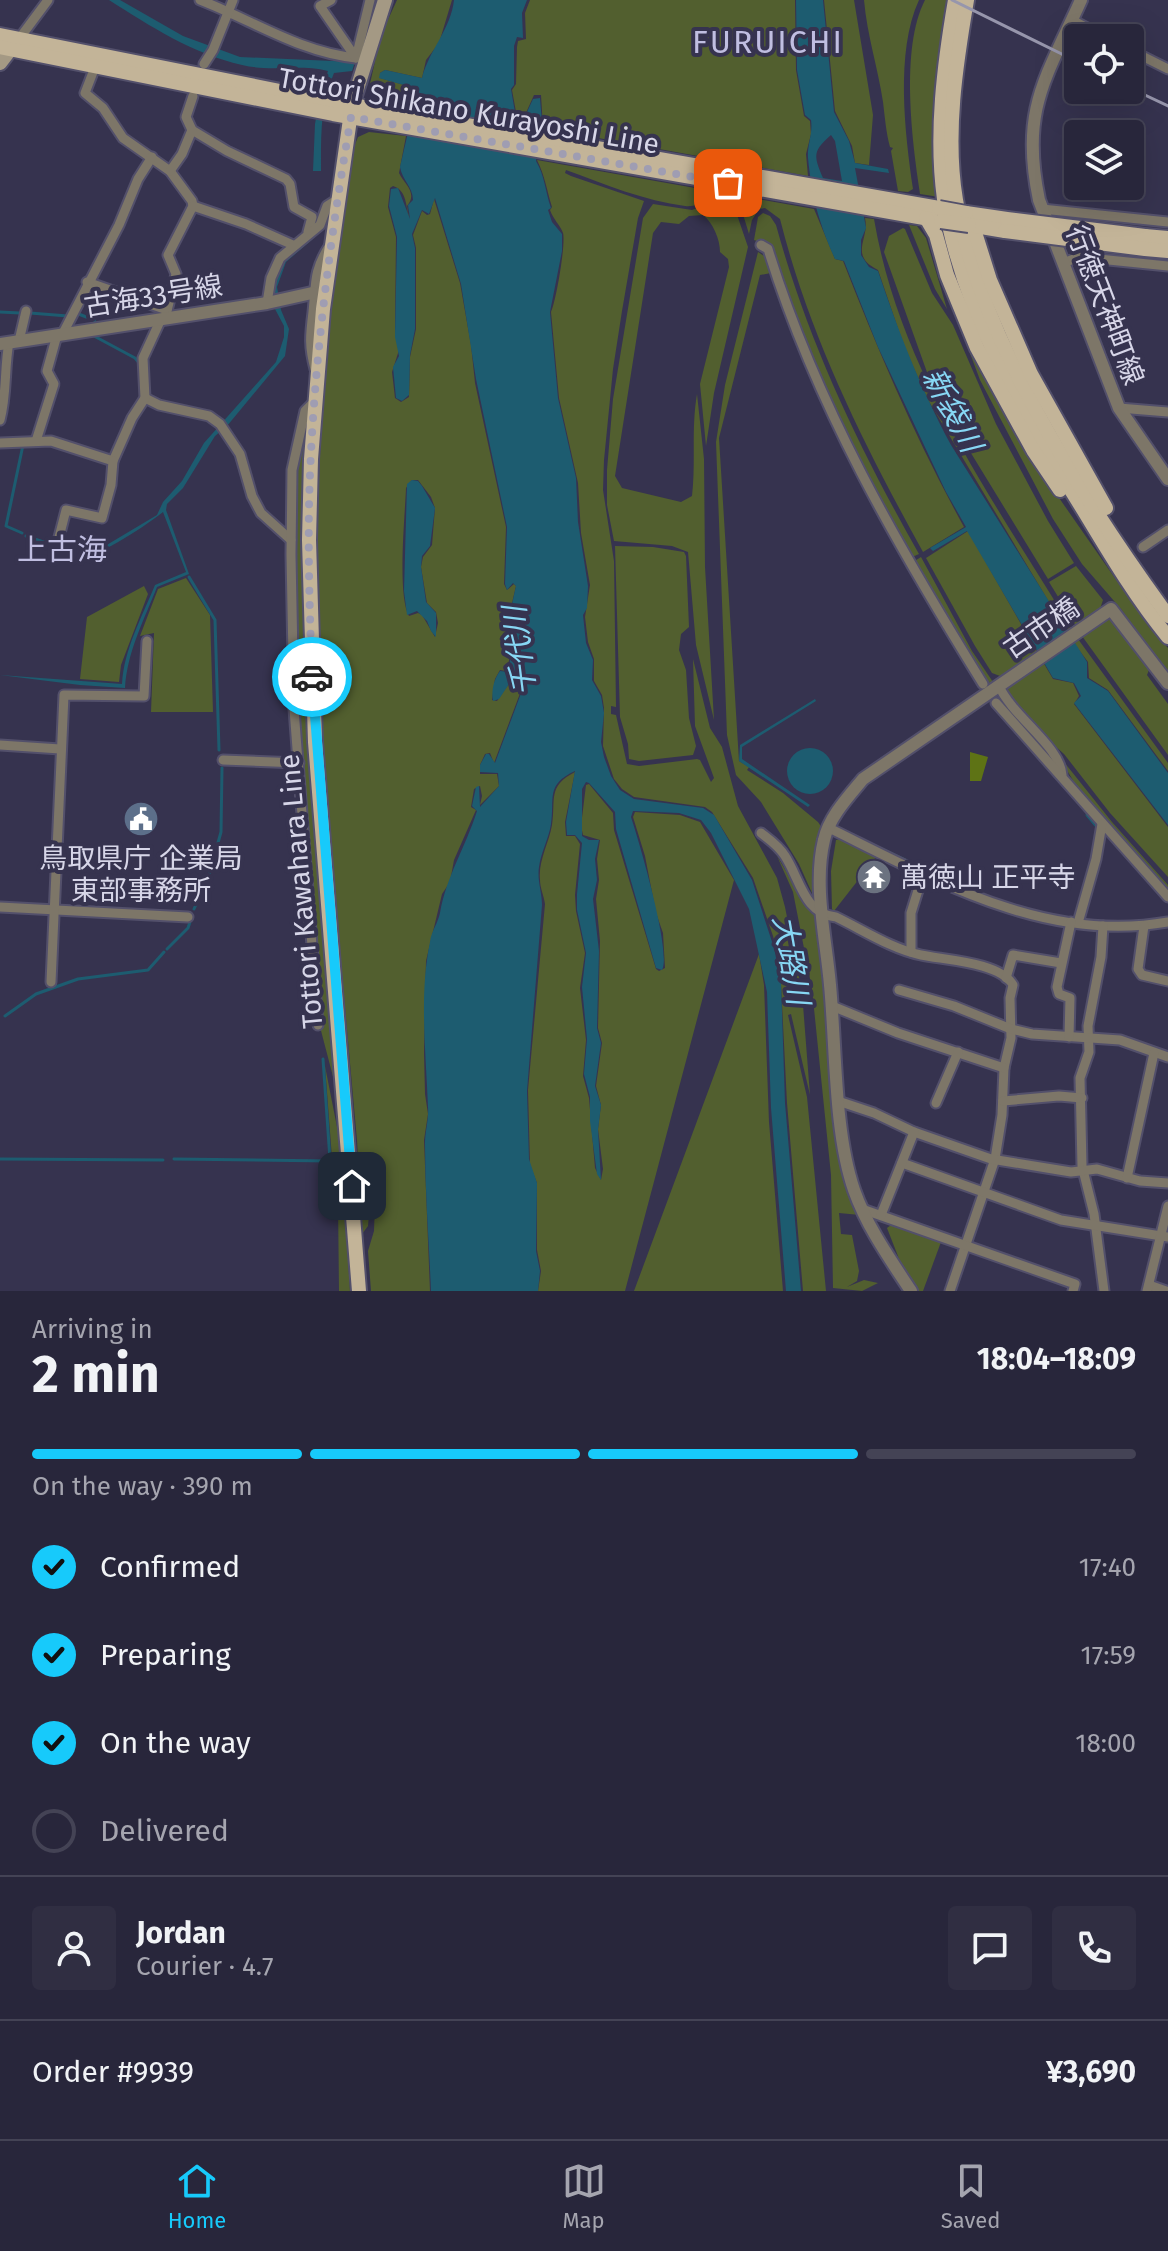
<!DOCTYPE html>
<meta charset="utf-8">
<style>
:root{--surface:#28263b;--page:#302e42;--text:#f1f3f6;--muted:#a5a5af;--line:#444355;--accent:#17cafb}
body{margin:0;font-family:"Fira Sans","Noto Sans JP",sans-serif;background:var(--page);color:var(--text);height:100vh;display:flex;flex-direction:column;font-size:30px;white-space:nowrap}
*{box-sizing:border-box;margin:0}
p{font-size:26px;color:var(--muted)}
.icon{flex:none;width:44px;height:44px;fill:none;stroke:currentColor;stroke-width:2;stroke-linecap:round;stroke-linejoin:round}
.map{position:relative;height:1291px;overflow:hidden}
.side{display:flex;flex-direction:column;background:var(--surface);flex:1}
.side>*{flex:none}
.tools{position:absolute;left:1064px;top:24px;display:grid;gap:16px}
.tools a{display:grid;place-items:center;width:80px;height:80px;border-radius:8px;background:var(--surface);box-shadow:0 8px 32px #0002,0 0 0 2px var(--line);font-size:40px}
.pin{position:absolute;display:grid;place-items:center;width:68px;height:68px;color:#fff;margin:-34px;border-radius:16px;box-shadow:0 4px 12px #0006}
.courier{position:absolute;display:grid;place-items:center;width:80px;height:80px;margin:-40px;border:6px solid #17cafb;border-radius:50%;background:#fff;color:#222;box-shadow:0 2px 10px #0007}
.overview em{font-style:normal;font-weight:700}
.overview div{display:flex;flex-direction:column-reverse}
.overview{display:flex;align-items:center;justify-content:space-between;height:136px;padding:0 32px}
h1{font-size:52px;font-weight:700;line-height:60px}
.bar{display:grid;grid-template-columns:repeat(4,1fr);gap:12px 8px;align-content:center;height:96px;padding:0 32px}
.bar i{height:10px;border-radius:6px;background:var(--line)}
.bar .current{background:var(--accent)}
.bar p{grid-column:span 4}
.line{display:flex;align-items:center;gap:20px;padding:0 32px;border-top:2px solid var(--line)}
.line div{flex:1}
.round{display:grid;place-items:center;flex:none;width:84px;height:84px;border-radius:8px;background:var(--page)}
ol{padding:0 32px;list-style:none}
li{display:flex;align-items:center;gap:24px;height:88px}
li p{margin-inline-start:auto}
li .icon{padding:8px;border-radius:50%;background:var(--accent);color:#111;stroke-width:4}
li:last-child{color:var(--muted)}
li i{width:44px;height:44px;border:4px solid var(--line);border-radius:50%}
.menu{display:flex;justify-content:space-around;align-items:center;height:112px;border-top:2px solid var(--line);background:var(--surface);font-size:22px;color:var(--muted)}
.menu a{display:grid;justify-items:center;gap:4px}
.menu .current{color:var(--accent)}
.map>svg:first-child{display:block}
</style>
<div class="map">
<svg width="1168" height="1291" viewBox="0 0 1168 1291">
<rect width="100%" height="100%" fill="#36334f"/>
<g fill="#525f2f" fill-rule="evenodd">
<path d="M397,0H452L439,43L426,60L422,78L385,70L380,73V78L418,89L413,106L377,100L369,88L381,35Z"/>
<path d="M530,0H795L796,70L804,116L810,121L811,134L806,154L808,176L543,128L541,95H534L521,124L518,123L512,90L516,84L517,47L518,41L526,39L525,13Z"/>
<path d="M824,0H854L873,115L869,165L855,163L852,146L835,111Z"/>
<path d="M864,0H919C895,52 905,134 913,189L908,192L898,191L891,151L893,148L890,147C886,132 885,118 883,102C878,68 867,35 864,0Z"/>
<path d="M925,0H950L939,197L920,194C912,142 900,48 925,0Z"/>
<path d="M369,132L406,136L399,173C405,185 418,193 407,206L409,219C406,207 407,190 393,186L390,188L388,207L396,237L395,329L399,350L392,372L395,398L401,402L409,397L410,357L416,329V248L413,235L422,211L427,215L430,214L434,199L460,283L471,345L475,383L506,527L504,584L507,590L514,584L516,586L508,620L507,654L510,657L506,671L500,670L495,679L492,700L497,701L510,682L514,692L525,680L494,763L490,753L485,754L480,765V774H497L499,786L480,805L482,796L480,786L474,789L471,807L476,810L454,860L450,882L442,894L426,961L424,1053L425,1094L428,1114L424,1140L430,1291H371L368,1251L374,1231L376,1171H374L372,1177L368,1226L362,1234L357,1140L323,765L316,551L324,360L352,152L358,137ZM412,480H418L431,497L435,508L432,545L423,557L421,567L427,603L436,612L438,623L435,637L422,615L418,613L409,616C397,595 405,516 406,488Z"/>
<path d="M537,160L814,209L835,259L843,261C878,351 917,442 964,527L923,552C864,445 810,338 780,219L765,208L759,209L752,220L749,234L742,211L732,197C713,192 703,208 685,206C645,201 604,184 566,170L565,173L571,176L644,201L638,218L622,311L613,369L604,460L603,490L614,561L616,707L611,706V714L616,715L627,764L639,766L697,759L700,760L711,782L714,778L695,726L693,659L710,728L722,747L738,806L777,878L785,907L802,992L810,1095L791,1014L788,1015L807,1097L826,1291H803L787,1103L780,965L773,936L753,878L712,812L705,807L634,797L622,789L614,779L603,746L604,708L602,695L594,681V659L588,642L585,617L590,585L581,533L578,483L559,398L551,312C556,302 566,243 563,233C560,225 553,219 550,210L552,207C547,191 545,176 537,160Z"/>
<path d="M721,199L733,203L748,247L714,393L706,446L700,384L729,267L728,259L720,252C720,239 713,223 703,215L689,216L679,224L661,222L653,233L615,476L622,488L681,502L692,496C696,461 691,430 697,394L704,459L705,567L714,720L696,645L688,552L672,546L614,541L607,505V470L613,399L643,218L653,204L692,210Z"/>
<path d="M763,213L770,216L776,225C808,342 859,448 919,554L910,558L890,523L810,360L770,245L754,240L758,217Z"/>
<path d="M865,218L874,219C900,372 993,499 1072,629L1067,632L928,400L904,346L878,270C848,255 870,239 865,218Z"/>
<path d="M909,225L917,226L926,238L947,309L935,289Z"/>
<path d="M903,228L905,229L932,293L953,325L996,424L1048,521L1074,563L1048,579L955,427L928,375L884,252L889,236Z"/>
<path d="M758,252L767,258L771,273L760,275L719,438L739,761L749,767L747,770L783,793L818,822L822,828L814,871L816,902L799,864L761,802L736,775L727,735L716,442L725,385Z"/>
<path d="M961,323L1041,472L1149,627L1168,648V674L1121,609L1082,564L1053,519L980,380L959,324Z"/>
<path d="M306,412L302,529L304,670L337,1092L319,1023L296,707L293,472Z"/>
<path d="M968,531L1037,652L1000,676L992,673L975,646L926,558Z"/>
<path d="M615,546L653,547L684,552L686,556L689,627L681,634L679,650L686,670L689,718L696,746L693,755L639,761L629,759L628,744L620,717Z"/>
<path d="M921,557L972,651L993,682L990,684L913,562Z"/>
<path d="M1076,566L1103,600L1100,609L1076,626L1049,582Z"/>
<path d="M186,578L210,615L213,712H151L154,633L140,636L158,589Z"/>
<path d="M144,586L148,594L121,665L119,682L80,679L87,617Z"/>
<path d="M1112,618L1149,670L1147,675L1168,704V755L1082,636L1107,619Z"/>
<path d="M1078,639L1168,763V771L1108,690L1089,678L1088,662L1073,642Z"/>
<path d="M1043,662L1053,679L1073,683L1079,696L1074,704L1168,827V877L1110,813L1064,754L1036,729L1007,694L1008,686Z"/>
<path d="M1056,752L1112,822L1168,885V890L1077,787Z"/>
<path d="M575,772L565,822L566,836H575L580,844L575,895L576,911L585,953L580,988L586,1040L583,1076L589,1098L595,1168L601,1180L603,1169L598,1129L601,1105L596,1086L602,1043L598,1028L600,941L596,899L599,880L597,859L600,840L583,835L581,826L586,785L589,784L613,813L614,830L656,969L659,971L665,968L663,933L656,913L645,856L633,817L635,812L680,815L700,822L734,880L625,1291H538L541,1271L537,1250V1183L530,1165L528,1090L545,904C544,896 540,888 540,880C538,861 549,843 552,825C556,800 547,786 575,772Z"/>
<path d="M841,839L877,856L834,911L832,909L831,871L836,840Z"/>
<path d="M777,856L811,913L817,915L838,1149L850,1194L860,1215L839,1213L841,1234L852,1235L859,1271L857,1281L847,1287L864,1280L878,1283L862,1291L833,1288L831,1175L812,989L793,892Z"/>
<path d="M759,954L764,985L769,1122L783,1291H634Z"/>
<path d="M325,1066L337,1127L340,1130L350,1291H339L338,1203L334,1159L332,1158Z"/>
<path d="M891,1225L941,1242L923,1291H916L903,1269L887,1228Z"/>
</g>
<path fill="#5e7315" d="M970,752L988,757L981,781H970Z"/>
<g fill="#1d5c70" fill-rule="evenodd">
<path d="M109,0H120L183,36L240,57L355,62L352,71L334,73C320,105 321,137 321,171H313L315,124L321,90L328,71C300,64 270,72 242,65C193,54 150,26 109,0Z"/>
<path d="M454,0H527L522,13L523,38L517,37L514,46V85L511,89L517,124L521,125L533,99L540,98L542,122L536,161C545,176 545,191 551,208L548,210L552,222L562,234V251L550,312L558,398L576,478L578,522L588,586L587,608L583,615L586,643L593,660L592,680L601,696L604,713L601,742L604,757L611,776L620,790L634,799L703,808L714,815L752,880L774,948L781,982L785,1103L801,1291H786L771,1108L767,992L749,909L711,833L701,820L679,813L633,811L631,817C639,841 672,953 662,970L656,968L616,829L615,812L589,783L586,782L582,789V836L589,840H599L595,859L597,880L593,899L599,951L597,1028L601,1043L595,1086L601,1105L598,1130L601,1180L597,1174L590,1121V1097L584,1074L587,1039L582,987L586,953L577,910V894L582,843L575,835H567L566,822L575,771C545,785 555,798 551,824C549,838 541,852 539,867C537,880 542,892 542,905L527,1091L529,1159L537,1183L536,1251L540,1271L538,1291H431C429,1242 425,1193 425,1144C425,1131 429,1119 428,1107C426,1053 419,995 430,942C431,932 438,923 440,913C446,877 466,846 477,811L472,806L476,787L479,786L480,807L499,786L498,773L480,772V765L486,754H489L495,763L526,680L523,679L514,692L511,681L499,699L493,701C491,691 494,679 500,671L508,672L510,665L509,618L516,586L513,583L507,590L505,584L507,527L476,379L461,284L435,198L429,214L422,210L412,234L415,248V329L410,355L409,395L402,401L396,398L393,367L399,356L395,337L397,237L389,206L391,189L398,188L410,219L408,205L413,200C413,187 402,180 400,167L418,89L379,78L380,73L385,70L422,78C429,50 451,29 454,0Z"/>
<path d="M796,0H823L834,112L849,141L855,163L888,169L889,173L855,168L866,228L861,240V255L869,267L878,271C899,333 920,387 951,445L1087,662V678L1108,691L1168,773V825L1074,703L1081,696L1074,683L1053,678L967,531L933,551L930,548L966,527L946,492L878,347L844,261L835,259C819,223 812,198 808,158C807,145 813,134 811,120L805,115L797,70ZM831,135L835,141L842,181L823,178C813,155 813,151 831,135Z"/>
<path d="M311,234L315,237L286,262L277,287L281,310L289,329L285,356L227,426L215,436L183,488L167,504L166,510L189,574L157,587C144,620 127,652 125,688L80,685L0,675L122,684C124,649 142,617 155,585L186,572L163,512C138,531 99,557 68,562L105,546L157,515L163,502L182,481L204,443L276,362L284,337V326L275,309L272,289L279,264Z"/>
<path d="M412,480L418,481L422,486L435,508L430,546L422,556L421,567L426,602L436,613V637L431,631L427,621L417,611L407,615L404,591L407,484Z"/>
<path d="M815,699L816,701L742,747V759L810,805L808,807L739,761L740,745Z"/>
<circle cx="810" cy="771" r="23"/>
</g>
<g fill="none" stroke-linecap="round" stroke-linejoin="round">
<g stroke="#1d5c70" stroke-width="3">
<path d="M0,312L20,313"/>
<path d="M30,313L68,316"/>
<path d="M76,313L94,320L96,324"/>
<path d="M94,336L135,358L140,364"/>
<path d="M22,533L6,526L23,445"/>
<path d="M26,536L55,546L64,559"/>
<path d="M189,577L215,620L219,750"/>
<path d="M1087,815L1098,828"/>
<path d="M882,849L948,880"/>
<path d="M194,909L209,875L221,832L222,768"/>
<path d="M167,949L188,928L190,922"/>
<path d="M5,1016L36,994L78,979L148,970L164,952"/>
<path d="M323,1059L330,1160"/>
<path d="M0,1159L163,1160"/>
<path d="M174,1159L330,1161"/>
</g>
<defs>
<g id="minor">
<path d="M200,0C252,20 299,52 356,58L370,0"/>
<path d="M331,0L320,6L356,58"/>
<path d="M1072,20L1106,38"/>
<path d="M19,39L48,0"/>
<path d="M1130,50L1168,69"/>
<path d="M204,64L213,50L233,0"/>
<path d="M95,67L85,93L103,108L123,138L170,171L192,201L193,206L168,255L176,274L165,319"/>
<path d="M192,130L227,151L286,179L290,184L294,207L312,217L308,232"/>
<path d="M170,171L182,154L192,130L186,117L193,96"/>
<path d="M193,206L246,224L293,245"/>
<path d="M1042,209L1168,222"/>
<path d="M761,245L768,249C816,405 897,545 983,684"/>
<path d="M1063,263L1079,257L1168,266"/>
<path d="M87,282L167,310"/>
<path d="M267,303L271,278L280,258L320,225L327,206L338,199"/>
<path d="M62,335L119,225L138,179L152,157"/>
<path d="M19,341L26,311"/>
<path d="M315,369C309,346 310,336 313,312C316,284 313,271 330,245"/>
<path d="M145,398L159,405L209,416L220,424L240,454L252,496L261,513L291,540"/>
<path d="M315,401L305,411L292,470L291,555L294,709L318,1025"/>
<path d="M1119,408L1168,412"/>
<path d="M0,420C7,394 4,369 9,342"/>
<path d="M36,441L54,384L47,371L57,335"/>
<path d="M0,443L51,441L113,461L132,418L145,398L143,358L161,319"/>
<path d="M57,545L66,510L102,518L111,485L113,461"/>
<path d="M1143,547L1168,530"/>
<path d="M999,686C1013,717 1060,746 1062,775"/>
<path d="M996,703L1168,897"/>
<path d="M0,745L60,749"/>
<path d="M223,760L299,763"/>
<path d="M829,828C935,880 1046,944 1168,922"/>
<path d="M761,833C770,840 779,846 785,856C800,879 804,914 836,917C863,930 892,949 921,955C944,960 1000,962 1013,985L1010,998L1011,1038L1004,1068L1002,1115L995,1159L950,1291"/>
<path d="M0,907L188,917"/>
<path d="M1078,923L1096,859L1102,824"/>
<path d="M1103,926L1101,957L1088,1026L1089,1052L1080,1078L1082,1166L1094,1214L1104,1291"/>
<path d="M1144,926L1138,969L1142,975L1168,981"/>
<path d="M911,952V913L923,874"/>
<path d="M1006,978L1013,955L1061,963"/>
<path d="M51,982L64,695L144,696L147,641"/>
<path d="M899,990L954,1006L1011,1029L1032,1034L1120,1040L1168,1057"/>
<path d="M832,1006L898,1033L1004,1068"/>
<path d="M1069,1037L1070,998L1059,994L1057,987L1071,922"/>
<path d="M838,1101L874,1113L914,1132L991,1159L1071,1172L1097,1169L1140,1181L1168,1183"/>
<path d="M1003,1101L1059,1096L1082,1098"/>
<path d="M936,1103L958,1052"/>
<path d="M902,1163L1061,1220L1168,1237"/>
<path d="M1127,1178L1154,1053"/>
<path d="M862,1209L1075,1284L1073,1291"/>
<path d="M881,1215L914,1132"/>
<path d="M1149,1285L1166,1291"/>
<path d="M1147,1291L1168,1206"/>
</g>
<g id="tertiary">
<path d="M1081,0C1046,78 1020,110 1039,200L1119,408L1168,479"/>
<path d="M0,344L267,303L312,293"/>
<path d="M911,1291C890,1259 867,1227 854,1190C834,1132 836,1048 830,985C826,939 813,885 824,840C829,817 849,796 863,779L1111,609L1168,683"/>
</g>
<g id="secondary">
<path d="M0,63L16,42"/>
<path d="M352,105L385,0"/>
</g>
<g id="primary">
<path d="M955,0C944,64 935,134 944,199C962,313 1024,415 1084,511C1110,554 1136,598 1168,637"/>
<path d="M967,0C956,64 945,135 956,200C980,340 1085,502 1168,616"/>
<path d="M0,35L335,102L939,208"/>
<path d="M0,47L333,114L941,221"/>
<path d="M352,105L323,309L311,459L309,540L315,742L359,1291"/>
<path d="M966,213L1007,219"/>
<path d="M926,218L936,235L947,275L977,348L1033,450L1060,490"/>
<path d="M968,222L973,226L990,280L1031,374L1106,508"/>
<path d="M969,225L1005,231"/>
<path d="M1145,236L1168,238"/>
<path d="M1145,249L1168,251"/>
</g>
</defs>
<use href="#minor" stroke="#53506b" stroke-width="13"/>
<use href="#tertiary" stroke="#53506b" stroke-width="16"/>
<use href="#secondary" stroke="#53506b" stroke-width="18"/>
<use href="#primary" stroke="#53506b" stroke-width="18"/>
<use href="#minor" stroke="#7d7668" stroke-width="9"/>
<use href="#tertiary" stroke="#7d7668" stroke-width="12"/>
<use href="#secondary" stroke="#a49984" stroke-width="14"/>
<use href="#primary" stroke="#c3b498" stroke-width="14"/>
<g stroke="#9796ac" stroke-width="3">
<path d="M952,0L1078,62"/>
<path d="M1130,88L1168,106"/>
</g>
<defs>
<g id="primary-bridge">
<path d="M939,208L966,213"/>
<path d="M1007,219L1145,236"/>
<path d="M941,221L969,225"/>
<path d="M1005,231L1145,249"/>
</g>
</defs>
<use href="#primary-bridge" stroke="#53506b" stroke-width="18" stroke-linecap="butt"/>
<use href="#primary-bridge" stroke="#c3b498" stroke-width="14"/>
</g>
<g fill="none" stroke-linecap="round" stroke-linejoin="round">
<path stroke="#9f9db2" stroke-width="8" stroke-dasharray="0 14.4" d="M312,677C310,620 308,563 309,506C312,376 329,245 351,117L728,183"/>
<path stroke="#17cafb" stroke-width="10" d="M312,677L352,1186"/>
</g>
<defs>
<symbol id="civic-disc" viewBox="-11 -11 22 22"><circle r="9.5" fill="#5c6f8a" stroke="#36334f"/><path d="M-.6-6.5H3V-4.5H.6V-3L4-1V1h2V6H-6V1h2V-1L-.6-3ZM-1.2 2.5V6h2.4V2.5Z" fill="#fff"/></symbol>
<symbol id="temple-disc" viewBox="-11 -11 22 22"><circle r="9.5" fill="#6b7280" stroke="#36334f"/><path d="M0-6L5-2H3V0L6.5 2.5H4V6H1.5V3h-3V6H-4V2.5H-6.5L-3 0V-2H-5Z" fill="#fff"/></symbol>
</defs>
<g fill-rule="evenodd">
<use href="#civic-disc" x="121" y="799" width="40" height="40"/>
<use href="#temple-disc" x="854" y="857" width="40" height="40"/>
</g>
<g text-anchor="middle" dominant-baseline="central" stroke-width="8" stroke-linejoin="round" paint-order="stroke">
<g font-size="28" fill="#d7d6e8" stroke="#36334f">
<text transform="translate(469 111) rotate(10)">Tottori Shikano Kurayoshi Line</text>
<text transform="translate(153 296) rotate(-9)">古海33号線</text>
<text transform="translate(1105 305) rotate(69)">行徳天神町線</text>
<text transform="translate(1041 628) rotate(-34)">古市橋</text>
<text transform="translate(301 891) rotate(-95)">Tottori Kawahara Line</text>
</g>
<g font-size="28" fill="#d7d6e8" stroke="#36334f">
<text x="141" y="858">鳥取県庁 企業局<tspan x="141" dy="32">東部事務所</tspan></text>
<text x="900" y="877" text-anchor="start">萬徳山 正平寺</text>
</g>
<g font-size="30" font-style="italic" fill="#87d7f4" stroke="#36334f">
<text transform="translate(952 410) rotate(62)">新袋川</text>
<text transform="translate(520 651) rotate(-97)">千代川</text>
<text transform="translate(791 960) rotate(80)">大路川</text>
</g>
<g font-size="30" fill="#c0bee1" stroke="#36334f">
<text x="62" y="550">上古海</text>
</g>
<g font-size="32" letter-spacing="2" fill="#c0bee1" stroke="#36334f">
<text x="768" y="42">FURUICHI</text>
</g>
</g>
</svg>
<div class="tools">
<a><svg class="icon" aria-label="locate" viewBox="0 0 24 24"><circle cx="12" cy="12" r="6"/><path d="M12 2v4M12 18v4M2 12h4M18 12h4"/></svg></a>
<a><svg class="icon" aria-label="layers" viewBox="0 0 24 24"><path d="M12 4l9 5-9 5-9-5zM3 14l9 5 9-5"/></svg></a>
</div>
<div class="pin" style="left:728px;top:183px;background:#ea580c"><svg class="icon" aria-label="bag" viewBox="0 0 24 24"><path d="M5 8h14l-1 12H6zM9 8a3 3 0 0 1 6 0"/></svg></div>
<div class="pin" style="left:352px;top:1186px;background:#1f2937"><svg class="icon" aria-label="home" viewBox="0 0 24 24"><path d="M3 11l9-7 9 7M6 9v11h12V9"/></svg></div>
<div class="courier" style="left:312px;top:677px"><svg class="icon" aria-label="car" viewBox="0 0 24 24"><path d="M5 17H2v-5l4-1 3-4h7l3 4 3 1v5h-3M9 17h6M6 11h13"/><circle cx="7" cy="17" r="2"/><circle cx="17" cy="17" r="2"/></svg></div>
</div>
<section class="side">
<div class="overview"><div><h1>2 min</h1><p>Arriving in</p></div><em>18:04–18:09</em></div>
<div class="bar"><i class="current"></i><i class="current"></i><i class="current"></i><i></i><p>On the way · 390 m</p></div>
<ol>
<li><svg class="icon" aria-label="check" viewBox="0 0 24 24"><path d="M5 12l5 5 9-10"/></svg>Confirmed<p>17:40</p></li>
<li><svg class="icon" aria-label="check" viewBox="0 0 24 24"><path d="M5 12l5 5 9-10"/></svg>Preparing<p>17:59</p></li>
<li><svg class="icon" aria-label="check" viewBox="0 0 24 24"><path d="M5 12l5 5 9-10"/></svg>On the way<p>18:00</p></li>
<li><i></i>Delivered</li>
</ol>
<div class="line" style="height:144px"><a class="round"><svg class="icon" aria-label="person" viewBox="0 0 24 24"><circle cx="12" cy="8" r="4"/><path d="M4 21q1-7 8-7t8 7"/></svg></a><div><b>Jordan</b><p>Courier · 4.7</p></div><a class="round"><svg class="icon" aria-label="chat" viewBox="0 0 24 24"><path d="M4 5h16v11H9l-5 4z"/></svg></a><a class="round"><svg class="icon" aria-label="phone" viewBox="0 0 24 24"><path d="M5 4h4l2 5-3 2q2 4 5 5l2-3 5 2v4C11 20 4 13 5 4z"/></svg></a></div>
<div class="line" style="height:104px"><div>Order #9939</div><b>¥3,690</b></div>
</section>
<nav class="menu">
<a class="current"><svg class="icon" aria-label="home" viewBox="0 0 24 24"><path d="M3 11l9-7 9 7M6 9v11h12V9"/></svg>Home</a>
<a><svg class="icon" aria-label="map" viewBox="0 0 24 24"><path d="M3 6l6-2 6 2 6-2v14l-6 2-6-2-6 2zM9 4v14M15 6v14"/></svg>Map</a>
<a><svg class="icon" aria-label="saved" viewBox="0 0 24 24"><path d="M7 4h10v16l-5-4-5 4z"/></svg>Saved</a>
</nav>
